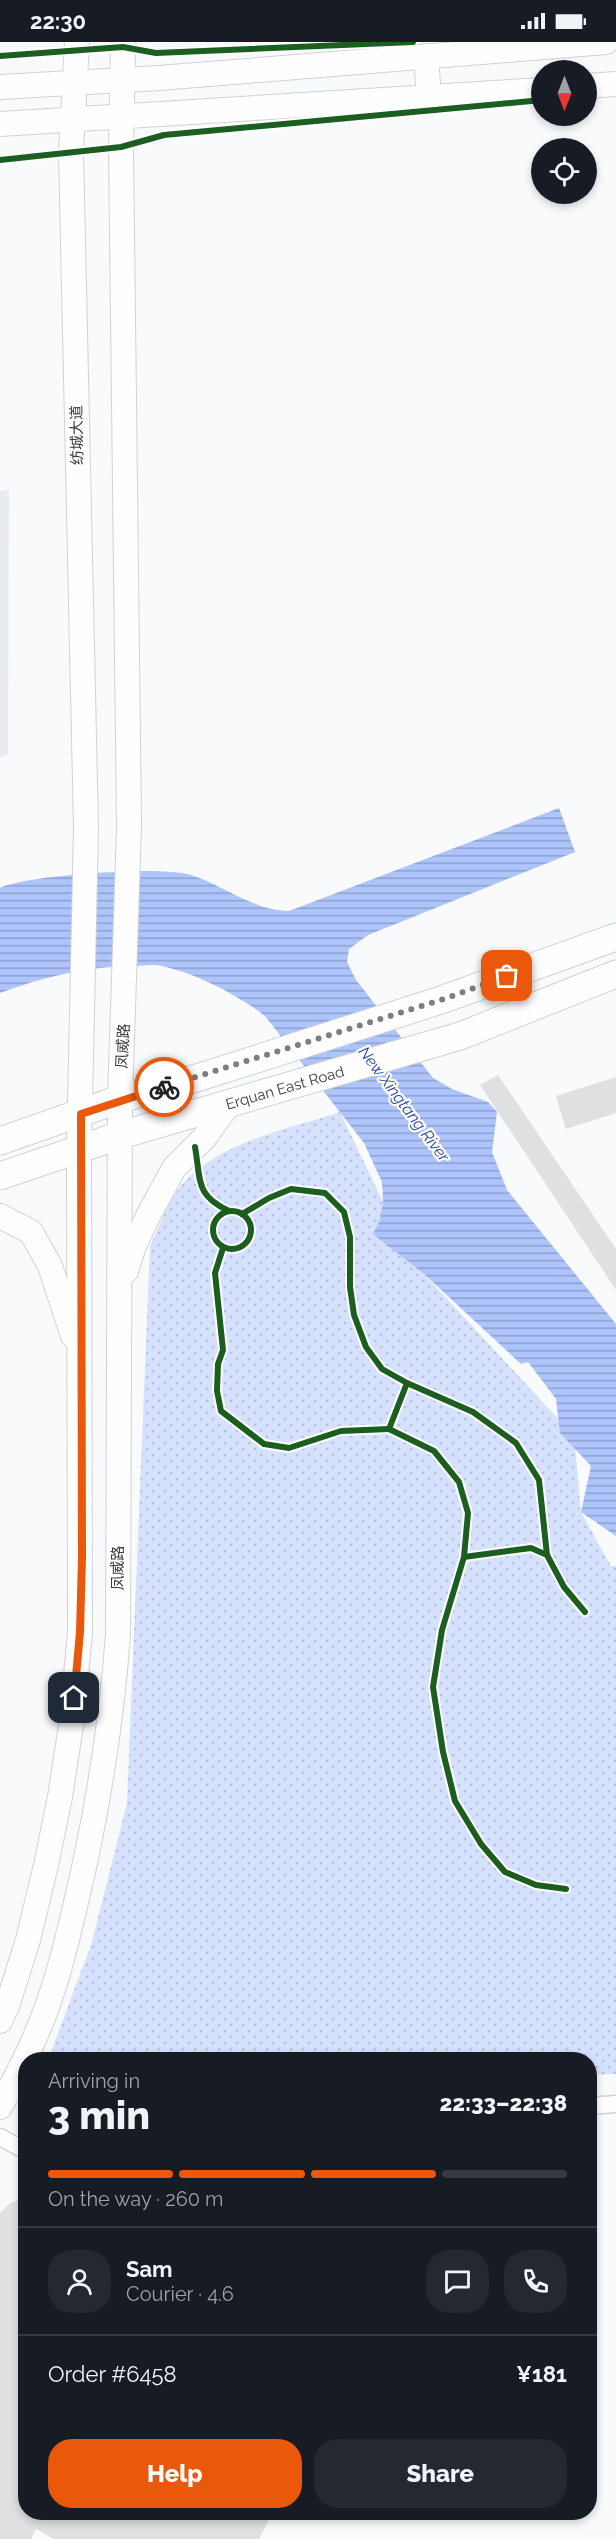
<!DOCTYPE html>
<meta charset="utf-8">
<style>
:root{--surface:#171b24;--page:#242831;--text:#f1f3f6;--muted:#9ea1a6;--line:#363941;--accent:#ea580c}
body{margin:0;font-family:Raleway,"Noto Sans SC",sans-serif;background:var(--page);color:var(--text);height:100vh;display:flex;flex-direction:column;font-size:22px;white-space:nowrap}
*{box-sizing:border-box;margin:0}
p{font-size:20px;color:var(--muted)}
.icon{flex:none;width:33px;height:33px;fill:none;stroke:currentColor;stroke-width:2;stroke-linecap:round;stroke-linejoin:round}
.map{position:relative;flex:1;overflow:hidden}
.drawer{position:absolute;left:18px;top:2010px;width:579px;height:468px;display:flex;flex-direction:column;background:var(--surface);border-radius:24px;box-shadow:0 3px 9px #0003}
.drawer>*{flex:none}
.needle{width:39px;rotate:180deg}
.fabs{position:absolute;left:531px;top:18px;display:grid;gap:12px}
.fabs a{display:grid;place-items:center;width:66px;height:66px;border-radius:50%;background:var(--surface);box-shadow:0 3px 9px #0003;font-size:30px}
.pin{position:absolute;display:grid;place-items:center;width:51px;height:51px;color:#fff;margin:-26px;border-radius:12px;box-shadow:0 3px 9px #0006}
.courier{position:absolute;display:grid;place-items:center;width:60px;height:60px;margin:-30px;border:4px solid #ea580c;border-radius:50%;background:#fff;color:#222;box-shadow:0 2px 8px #0007}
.summary em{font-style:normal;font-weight:800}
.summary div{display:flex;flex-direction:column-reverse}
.summary{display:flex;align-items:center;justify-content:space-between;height:102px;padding:0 30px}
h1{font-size:39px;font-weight:800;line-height:45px}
.bar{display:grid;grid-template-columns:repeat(4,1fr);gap:9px 6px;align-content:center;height:72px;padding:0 30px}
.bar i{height:8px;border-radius:4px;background:var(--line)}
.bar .current{background:var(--accent)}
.bar p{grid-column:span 4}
.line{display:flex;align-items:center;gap:15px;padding:0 30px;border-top:2px solid var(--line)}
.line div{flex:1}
.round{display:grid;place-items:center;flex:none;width:63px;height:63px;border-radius:24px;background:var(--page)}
.cta{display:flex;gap:12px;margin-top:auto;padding:12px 30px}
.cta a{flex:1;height:69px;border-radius:24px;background:var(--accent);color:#fff;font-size:24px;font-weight:800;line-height:69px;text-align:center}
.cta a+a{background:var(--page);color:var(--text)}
.status{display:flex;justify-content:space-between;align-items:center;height:42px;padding:0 30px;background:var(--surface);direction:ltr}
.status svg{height:16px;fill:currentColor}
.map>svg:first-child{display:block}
</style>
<div class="status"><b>22:30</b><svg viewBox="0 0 49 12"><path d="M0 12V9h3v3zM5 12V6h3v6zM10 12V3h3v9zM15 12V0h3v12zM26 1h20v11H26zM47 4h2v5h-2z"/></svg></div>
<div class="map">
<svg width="616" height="2497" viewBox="0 0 616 2497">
<defs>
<pattern id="park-dots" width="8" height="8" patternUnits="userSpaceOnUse" patternTransform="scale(1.5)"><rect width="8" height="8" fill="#d5e1fd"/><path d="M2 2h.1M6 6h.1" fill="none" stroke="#b8c2da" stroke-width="1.8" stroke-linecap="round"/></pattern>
<pattern id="water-rules" width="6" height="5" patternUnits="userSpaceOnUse" patternTransform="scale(1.5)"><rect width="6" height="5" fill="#adc4fc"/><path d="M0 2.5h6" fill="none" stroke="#8ea0cd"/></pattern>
</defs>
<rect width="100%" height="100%" fill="#f9fafb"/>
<path fill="#e8ebf0" d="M9,448L8,713L0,716V449Z"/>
<path fill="url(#park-dots)" d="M340,1070L383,1160L424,1232L574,1394L581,1470L611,1524H616V2032L590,2033V2018H48L92,1900L127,1761L150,1204C157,1189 163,1173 171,1158C204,1102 283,1089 340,1070Z"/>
<path fill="url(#water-rules)" d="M559,766L575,810L368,893L349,907L347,920L356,938L433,1036L452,1047L488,1060L497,1070L492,1110L507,1148L616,1282V1494L581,1470L591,1424L560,1391L556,1357L528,1320L521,1322L424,1232L373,1192L380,1178L383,1160L382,1140L364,1101L265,974C236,952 197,932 162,924C153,922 143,924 134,924C88,924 43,935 0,951V846C27,833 162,824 191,833C225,844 252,868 289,869Z"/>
<g fill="#dfe0e1">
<path d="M498,1033L616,1207V1248L480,1043Z"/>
<path d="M616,1035V1071L566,1087L556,1054Z"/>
<path d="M26,2155V2470H258L270,2476L259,2497H54L36,2487L31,2497H0V2171L10,2161Z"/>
</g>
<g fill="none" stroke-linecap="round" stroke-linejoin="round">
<defs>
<g id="street">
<path d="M590,2064L616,2062"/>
<path d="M0,2095L26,2109"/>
</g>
<g id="secondary">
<path d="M426,14L429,56"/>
<path d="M586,44L616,42"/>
<path d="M0,45L159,36L606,0"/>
<path d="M0,82L542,48"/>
<path d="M0,1174L31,1190L50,1224L73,1294"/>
<path d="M126,1229L134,1204L148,1174L174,1126L205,1095L228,1063"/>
<path d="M0,1979L7,1964L28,1898L46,1823L60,1755L72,1677L80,1590L79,1107L86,786L71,109L77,0"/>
<path d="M0,2065C12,2042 25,2019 35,1995C53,1955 64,1911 74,1869C96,1778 111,1687 118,1593L120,1057L129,784L121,105L123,0"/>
</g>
<g id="primary">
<path d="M0,1099L120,1057L200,1035L441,958L616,895"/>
<path d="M0,1134L121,1093L460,994L616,932"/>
</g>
</defs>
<use href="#street" stroke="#d1d2d3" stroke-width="19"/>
<use href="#secondary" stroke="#d1d2d3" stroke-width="26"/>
<use href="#primary" stroke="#d1d2d3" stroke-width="29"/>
<use href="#street" stroke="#fefefe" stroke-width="16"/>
<use href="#secondary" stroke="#fefefe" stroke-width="24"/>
<use href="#primary" stroke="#fefefe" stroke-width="27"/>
<defs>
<g id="cycleway">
<path d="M0,14L123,5L156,11L413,0"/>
<path d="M0,118L121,105L164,93L542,58"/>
<path d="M195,1105C201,1139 195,1153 229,1169"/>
<circle cx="232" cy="1188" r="19"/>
<path d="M242,1172L269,1156L291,1147L325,1151L344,1170L350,1195V1245L354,1273L366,1305L382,1327L407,1341"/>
<path d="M223,1206L215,1231L223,1308L218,1322L217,1349L221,1369L264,1402L289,1406L341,1389L389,1387"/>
<path d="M464,1515L468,1471L459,1440L434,1409L389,1387L407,1341L473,1370L516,1401L539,1438L547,1513"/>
<path d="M566,1847L536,1843L505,1830L481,1802L455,1759L443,1710L433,1645L442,1588L464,1515L531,1506L547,1513L564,1545L585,1570"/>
</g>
</defs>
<use href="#cycleway" stroke="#fff" stroke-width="10"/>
<use href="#cycleway" stroke="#1b5e20" stroke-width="6"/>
</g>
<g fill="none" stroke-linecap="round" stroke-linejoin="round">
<path stroke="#7d7e7f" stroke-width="6" stroke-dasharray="0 10.8" d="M164,1045L441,958L507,934"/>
<path stroke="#ea580c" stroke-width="8" d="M74,1656L80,1590L82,1516L81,1072L164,1045"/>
</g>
<g text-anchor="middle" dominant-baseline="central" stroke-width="4.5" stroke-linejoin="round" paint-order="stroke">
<g font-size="15" fill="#3a3b3c" stroke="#fff">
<text transform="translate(77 393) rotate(-91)">纺城大道</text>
<text transform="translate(123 1004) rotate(-87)">凤威路</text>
<text transform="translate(285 1046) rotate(-16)">Erquan East Road</text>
<text transform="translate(118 1526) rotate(-90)">凤威路</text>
</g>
<g font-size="16" font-style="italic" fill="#27459e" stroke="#fff">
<text transform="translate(404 1062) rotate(53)">New Xingtang River</text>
</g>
</g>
</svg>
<div class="fabs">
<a><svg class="needle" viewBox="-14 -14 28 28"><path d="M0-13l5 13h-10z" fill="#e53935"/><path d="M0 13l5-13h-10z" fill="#9ea1a6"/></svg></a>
<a><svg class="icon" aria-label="locate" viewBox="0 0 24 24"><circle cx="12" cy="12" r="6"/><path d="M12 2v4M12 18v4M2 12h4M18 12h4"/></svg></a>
</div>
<div class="pin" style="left:507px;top:934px;background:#ea580c"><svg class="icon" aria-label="bag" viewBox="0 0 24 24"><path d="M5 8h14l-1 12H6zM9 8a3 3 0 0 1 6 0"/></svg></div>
<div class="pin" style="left:74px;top:1656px;background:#1f2937"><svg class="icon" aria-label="home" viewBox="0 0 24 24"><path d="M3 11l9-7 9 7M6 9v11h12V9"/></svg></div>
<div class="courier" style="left:164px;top:1045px"><svg class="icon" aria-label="bike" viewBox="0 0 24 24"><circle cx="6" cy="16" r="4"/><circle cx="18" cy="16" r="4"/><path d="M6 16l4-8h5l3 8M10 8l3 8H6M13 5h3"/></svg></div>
<section class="drawer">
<div class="summary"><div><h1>3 min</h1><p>Arriving in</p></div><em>22:33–22:38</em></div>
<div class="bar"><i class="current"></i><i class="current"></i><i class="current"></i><i></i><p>On the way · 260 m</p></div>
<div class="line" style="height:108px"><a class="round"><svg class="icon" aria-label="person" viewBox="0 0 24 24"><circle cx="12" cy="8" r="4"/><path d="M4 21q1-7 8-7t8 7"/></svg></a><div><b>Sam</b><p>Courier · 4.6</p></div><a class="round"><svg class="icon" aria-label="chat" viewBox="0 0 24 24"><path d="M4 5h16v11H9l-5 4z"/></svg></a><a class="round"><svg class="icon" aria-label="phone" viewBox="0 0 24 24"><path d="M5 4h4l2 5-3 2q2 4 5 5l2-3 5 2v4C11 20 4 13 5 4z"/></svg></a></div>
<div class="line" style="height:78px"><div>Order #6458</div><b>¥181</b></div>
<div class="cta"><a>Help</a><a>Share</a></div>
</section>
</div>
